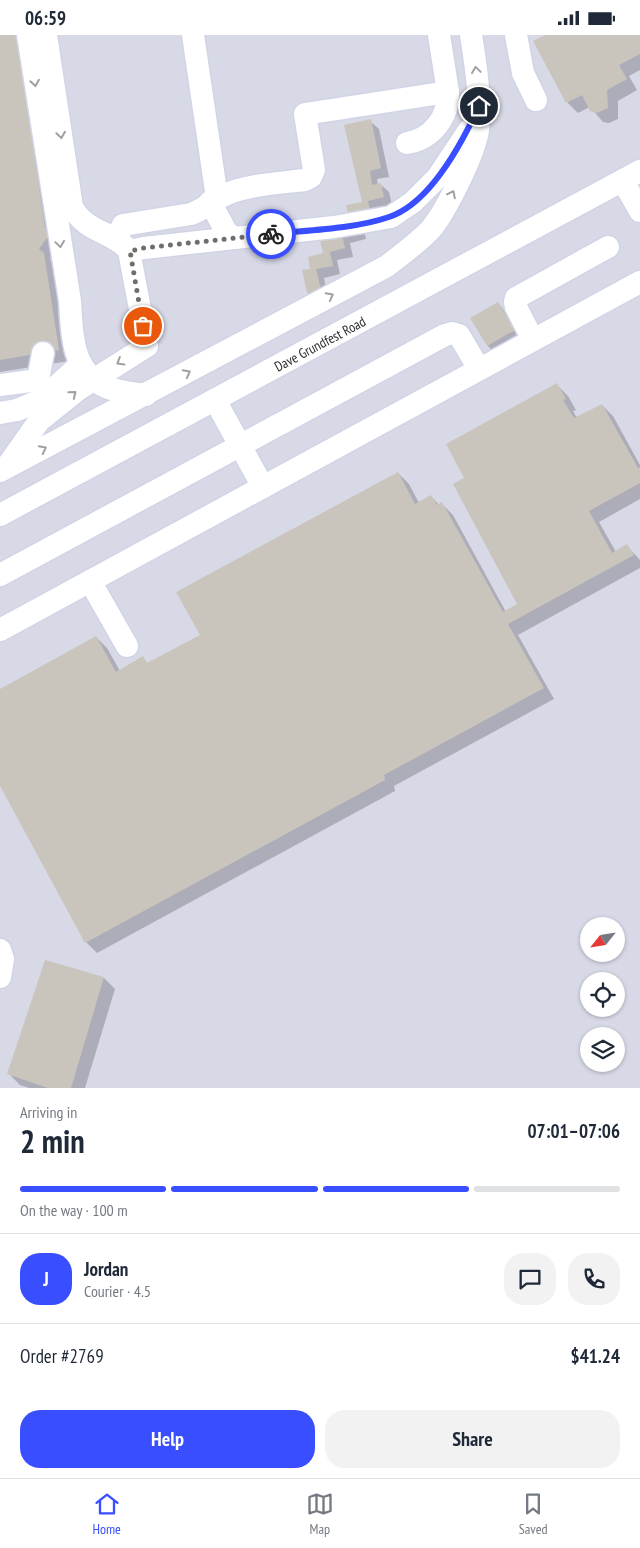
<!DOCTYPE html>
<meta charset="utf-8">
<style>
:root{--surface:#fff;--page:#f2f2f3;--text:#1f2937;--muted:#747a83;--line:#e0e1e3;--accent:#394eff}
body{margin:0;font-family:"PT Sans Narrow",sans-serif;background:var(--page);color:var(--text);height:100vh;display:flex;flex-direction:column;font-size:19px;white-space:nowrap}
*{box-sizing:border-box;margin:0}
p{font-size:16px;color:var(--muted)}
.icon{flex:none;width:28px;height:28px;fill:none;stroke:currentColor;stroke-width:2;stroke-linecap:round;stroke-linejoin:round}
.map{position:relative;height:1053px;overflow:hidden}
.side{display:flex;flex-direction:column;background:var(--surface);flex:1}
.side>*{flex:none}
.needle{width:32px;rotate:240deg}
.buttons{position:absolute;left:580px;top:882px;display:grid;gap:10px}
.buttons a{display:grid;place-items:center;width:45px;height:45px;border-radius:50%;background:var(--surface);box-shadow:0 1px 4px #0004;font-size:25px}
.pin{position:absolute;display:grid;place-items:center;width:42px;height:42px;color:#fff;margin:-21px;border:2px solid #fff;border-radius:50%;box-shadow:0 1px 5px #0007}
.courier{position:absolute;display:grid;place-items:center;width:50px;height:50px;margin:-25px;border:4px solid #394eff;border-radius:50%;background:#fff;color:#222;box-shadow:0 1px 6px #0007}
.overview em{font-style:normal;font-weight:600}
.overview div{display:flex;flex-direction:column-reverse}
.overview{display:flex;align-items:center;justify-content:space-between;height:85px;padding:0 20px}
h1{font-size:32px;font-weight:600;line-height:38px}
.bar{display:grid;grid-template-columns:repeat(4,1fr);gap:8px 5px;align-content:center;height:60px;padding:0 20px}
.bar i{height:6px;border-radius:4px;background:var(--line)}
.bar .active{background:var(--accent)}
.bar p{grid-column:span 4}
.line{display:flex;align-items:center;gap:12px;padding:0 20px;border-top:1px solid var(--line)}
.line div{flex:1}
.round{display:grid;place-items:center;flex:none;width:52px;height:52px;border-radius:20px;background:var(--page)}
.action{display:flex;gap:10px;margin-top:auto;padding:10px 20px}
.action a{flex:1;height:58px;border-radius:20px;background:var(--accent);color:#fff;font-size:20px;font-weight:600;line-height:58px;text-align:center}
.action a+a{background:var(--page);color:var(--text)}
.status{display:flex;justify-content:space-between;align-items:center;height:35px;padding:0 25px;background:var(--surface);direction:ltr}
.status svg{height:14px;fill:currentColor}
.tabs{display:flex;justify-content:space-around;align-items:center;height:70px;border-top:1px solid var(--line);background:var(--surface);font-size:14px;color:var(--muted)}
.tabs a{display:grid;justify-items:center;gap:2px}
.tabs .active{color:var(--accent)}
.map>svg:first-child{display:block}
</style>
<div class="status"><b>06:59</b><svg viewBox="0 0 49 12"><path d="M0 12V9h3v3zM5 12V6h3v6zM10 12V3h3v9zM15 12V0h3v12zM26 1h20v11H26zM47 4h2v5h-2z"/></svg></div>
<div class="map">
<svg width="640" height="1053" viewBox="0 0 640 1053">
<rect width="100%" height="100%" fill="#efe8dc"/>
<path fill="#d8d9e7" fill-rule="evenodd" d="M0,0H640V1053H0ZM589,891H616V919H589ZM589,946H616V974H589ZM589,1001H616V1029H589Z"/>
<g fill="#0003">
<path d="M0,0H25L61,208L50,225L55,230L69,326L0,337Z"/>
<path d="M548,0H640V35L629,41L637,55L618,66V84L609,88L603,87L590,72L578,78L567,67Z"/>
<path d="M370,86L379,94L389,142L377,144L378,150L380,149L389,157L392,170L363,191L366,204L350,208L353,222L337,225L340,239L324,243L328,263L317,265L308,257L311,235L363,168Z"/>
<path d="M498,268L503,274L519,301L493,316L488,311L472,283Z"/>
<path d="M557,350L568,361L576,375L573,376L577,383L602,370L613,381L640,430V464L599,487L616,517L627,511L640,525V533L518,600L554,664L394,751L395,756L97,918L86,907L0,748V655L96,602L107,613L120,636L143,623L148,629L202,600L398,438L409,449L419,468L431,461L439,470L442,469L453,480L506,577L519,570L465,443Z"/>
<path d="M46,927L104,943L115,954L85,1053H29L20,1050L9,1039Z"/>
</g>
<g fill="#cac5bc">
<path d="M0,0H17L45,193L51,197L39,214L44,218L59,315L0,325Z"/>
<path d="M545,0H640V19L619,30L627,44L607,55L608,73L597,78L590,76L582,60L566,68L533,6Z"/>
<path d="M371,84L381,133L370,136L372,150L381,148L384,162L368,166L371,179L342,200L345,213L330,217L333,231L316,234L321,255L307,258L302,235L310,234L308,222L323,218L320,205L349,184L346,170L362,167L344,90Z"/>
<path d="M498,267L515,295L487,311L470,283Z"/>
<path d="M557,348L566,364L563,365L574,383L602,369L638,433L640,432V448L589,476L612,518L627,509L634,520L508,589L544,653L384,740L385,745L85,908L0,751V654L96,601L116,637L143,621L147,628L200,600L176,557L398,437L415,469L431,460L437,470L442,467L503,577L517,569L453,449L464,443L446,409Z"/>
<path d="M45,925L104,942L71,1053H48L7,1039Z"/>
</g>
<g fill="none" stroke-linecap="round" stroke-linejoin="round">
<defs>
<g id="minor">
<path d="M28,0L70,266C72,297 71,335 104,351C116,357 132,358 146,360"/>
<path d="M193,0L217,163"/>
<path d="M516,0L523,38L536,65"/>
<path d="M407,108C432,104 449,82 448,57"/>
<path d="M623,146L640,176"/>
<path d="M210,167L227,198L235,203"/>
<path d="M116,205L123,190L191,179C206,174 216,162 232,157C255,149 281,148 305,145L311,142L314,135L305,79L448,57L439,0"/>
<path d="M129,216L144,213L334,192L391,182L413,167L437,143L469,95"/>
<path d="M533,305L516,272L515,267L516,263L608,212"/>
<path d="M0,350L38,345L43,318"/>
<path d="M215,365L263,452"/>
<path d="M0,378L17,375L41,365L80,330"/>
<path d="M8,430L39,386L79,354L147,311L129,216C114,196 87,199 72,172L46,0"/>
<path d="M0,436L387,231C402,219 418,208 431,194C446,176 475,118 478,95C481,63 476,32 471,0"/>
<path d="M0,480L640,136"/>
<path d="M0,540L445,300L452,298L459,300L479,334"/>
<path d="M90,546L127,611"/>
<path d="M0,595L640,247"/>
<path d="M0,915L3,924L0,942"/>
</g>
</defs>
<use href="#minor" stroke="#d1d4e6" stroke-width="25"/>
<use href="#minor" stroke="#fff" stroke-width="22"/>
</g>
<defs><path id="oneway-chevron" d="M-2-3.5L2.5 0L-2 3.5" fill="none" stroke-width="1.6" stroke-linecap="round" stroke-linejoin="round" transform="scale(1.25)"/></defs>
<g stroke="#a0a0a0">
<use href="#oneway-chevron" transform="translate(476 35) rotate(-98)"/>
<use href="#oneway-chevron" transform="translate(35 48) rotate(81)"/>
<use href="#oneway-chevron" transform="translate(61 100) rotate(81)"/>
<use href="#oneway-chevron" transform="translate(452 159) rotate(-64)"/>
<use href="#oneway-chevron" transform="translate(60 209) rotate(82)"/>
<use href="#oneway-chevron" transform="translate(330 261) rotate(-28)"/>
<use href="#oneway-chevron" transform="translate(120 327) rotate(149)"/>
<use href="#oneway-chevron" transform="translate(187 338) rotate(-28)"/>
<use href="#oneway-chevron" transform="translate(73 359) rotate(-39)"/>
<use href="#oneway-chevron" transform="translate(43 414) rotate(-27)"/>
</g>
<g fill="none" stroke-linecap="round" stroke-linejoin="round">
<path stroke="#706e6a" stroke-width="5" stroke-dasharray="0 9" d="M143,291L130,216L144,213L271,199"/>
<path stroke="#394eff" stroke-width="6" d="M271,199C309,195 354,194 389,182C431,168 462,108 479,71"/>
</g>
<g text-anchor="middle" dominant-baseline="central" stroke-width="5" stroke-linejoin="round" paint-order="stroke">
<g font-size="14" fill="#2c2c2c" stroke="#fff">
<text transform="translate(320 309) rotate(-28)">Dave Grundfest Road</text>
</g>
</g>
</svg>
<div class="buttons">
<a><svg class="needle" viewBox="-14 -14 28 28"><path d="M0-13l5 13h-10z" fill="#e53935"/><path d="M0 13l5-13h-10z" fill="#747a83"/></svg></a>
<a><svg class="icon" aria-label="locate" viewBox="0 0 24 24"><circle cx="12" cy="12" r="6"/><path d="M12 2v4M12 18v4M2 12h4M18 12h4"/></svg></a>
<a><svg class="icon" aria-label="layers" viewBox="0 0 24 24"><path d="M12 4l9 5-9 5-9-5zM3 14l9 5 9-5"/></svg></a>
</div>
<div class="pin" style="left:143px;top:291px;background:#ea580c"><svg class="icon" aria-label="bag" viewBox="0 0 24 24"><path d="M5 8h14l-1 12H6zM9 8a3 3 0 0 1 6 0"/></svg></div>
<div class="pin" style="left:479px;top:71px;background:#1f2937"><svg class="icon" aria-label="home" viewBox="0 0 24 24"><path d="M3 11l9-7 9 7M6 9v11h12V9"/></svg></div>
<div class="courier" style="left:271px;top:199px"><svg class="icon" aria-label="bike" viewBox="0 0 24 24"><circle cx="6" cy="16" r="4"/><circle cx="18" cy="16" r="4"/><path d="M6 16l4-8h5l3 8M10 8l3 8H6M13 5h3"/></svg></div>
</div>
<section class="side">
<div class="overview"><div><h1>2 min</h1><p>Arriving in</p></div><em>07:01–07:06</em></div>
<div class="bar"><i class="active"></i><i class="active"></i><i class="active"></i><i></i><p>On the way · 100 m</p></div>
<div class="line" style="height:90px"><b class="round" style="background:var(--accent);color:#fff">J</b><div><b>Jordan</b><p>Courier · 4.5</p></div><a class="round"><svg class="icon" aria-label="chat" viewBox="0 0 24 24"><path d="M4 5h16v11H9l-5 4z"/></svg></a><a class="round"><svg class="icon" aria-label="phone" viewBox="0 0 24 24"><path d="M5 4h4l2 5-3 2q2 4 5 5l2-3 5 2v4C11 20 4 13 5 4z"/></svg></a></div>
<div class="line" style="height:65px"><div>Order #2769</div><b>$41.24</b></div>
<div class="action"><a>Help</a><a>Share</a></div>
</section>
<nav class="tabs">
<a class="active"><svg class="icon" aria-label="home" viewBox="0 0 24 24"><path d="M3 11l9-7 9 7M6 9v11h12V9"/></svg>Home</a>
<a><svg class="icon" aria-label="map" viewBox="0 0 24 24"><path d="M3 6l6-2 6 2 6-2v14l-6 2-6-2-6 2zM9 4v14M15 6v14"/></svg>Map</a>
<a><svg class="icon" aria-label="saved" viewBox="0 0 24 24"><path d="M7 4h10v16l-5-4-5 4z"/></svg>Saved</a>
</nav>
